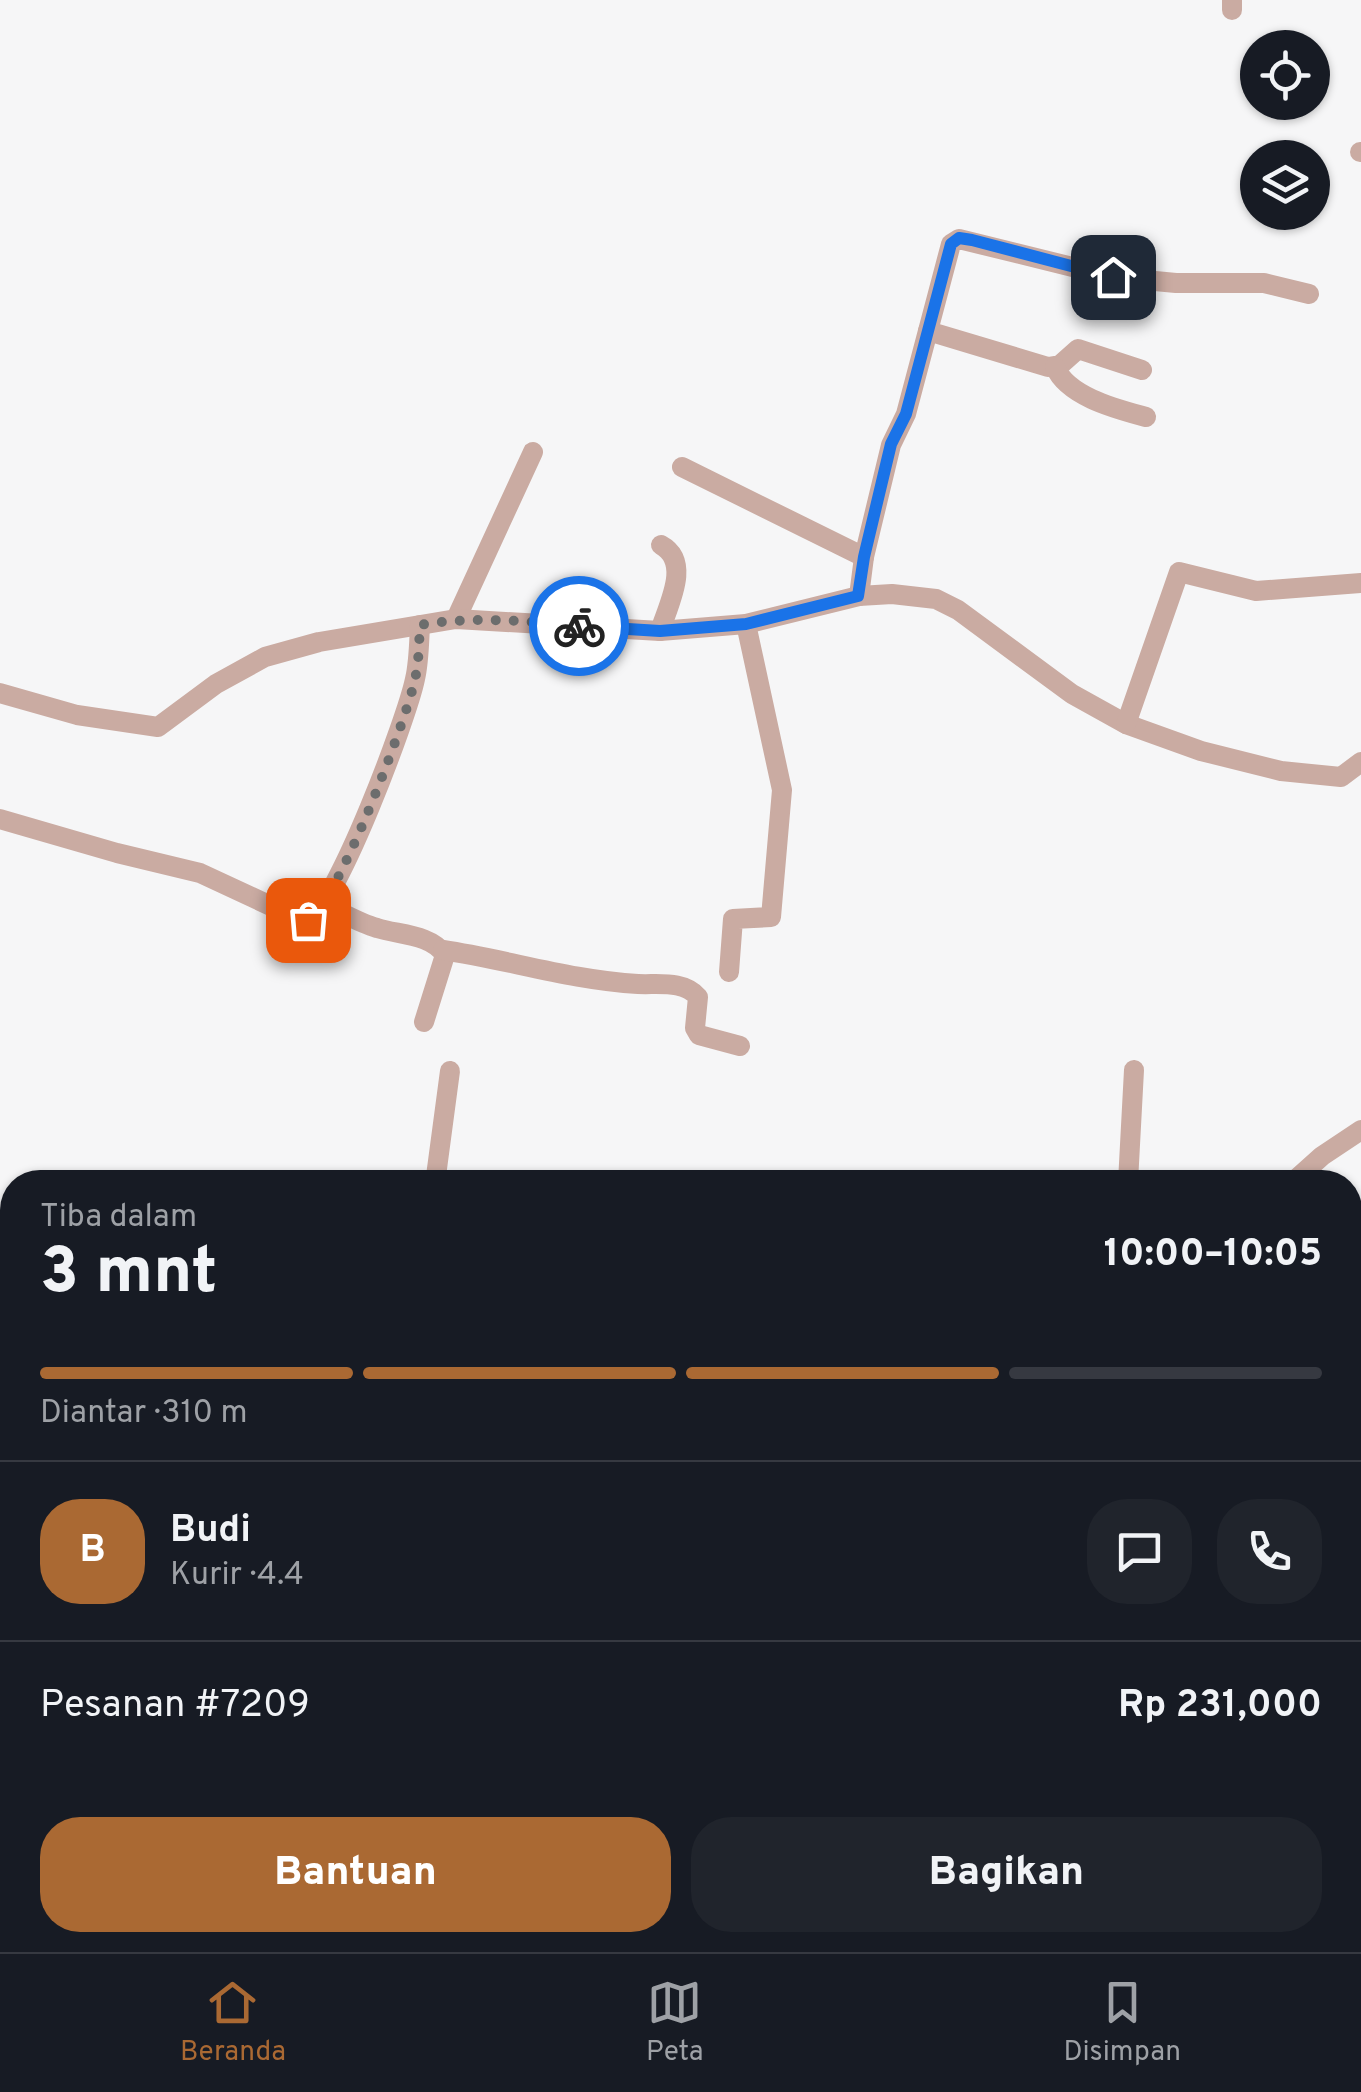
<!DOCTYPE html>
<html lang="id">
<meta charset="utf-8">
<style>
:root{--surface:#171b24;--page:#20242c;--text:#f1f3f6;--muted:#9ea1a6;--line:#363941;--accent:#aa6933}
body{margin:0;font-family:Overpass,sans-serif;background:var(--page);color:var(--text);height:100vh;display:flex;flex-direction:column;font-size:38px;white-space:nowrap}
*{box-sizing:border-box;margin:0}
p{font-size:32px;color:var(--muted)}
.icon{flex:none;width:55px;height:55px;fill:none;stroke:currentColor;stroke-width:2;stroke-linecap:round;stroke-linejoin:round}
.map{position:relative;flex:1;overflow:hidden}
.sheet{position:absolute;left:0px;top:1170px;width:1362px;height:782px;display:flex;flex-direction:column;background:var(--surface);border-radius:40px 40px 0 0;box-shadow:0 2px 8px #0004}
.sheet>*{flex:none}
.buttons{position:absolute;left:1240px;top:30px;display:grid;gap:20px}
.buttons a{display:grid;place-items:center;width:90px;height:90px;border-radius:50%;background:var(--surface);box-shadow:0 2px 8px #0004;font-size:50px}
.pin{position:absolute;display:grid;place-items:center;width:85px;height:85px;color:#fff;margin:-42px;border-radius:20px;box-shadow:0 5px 15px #0006}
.courier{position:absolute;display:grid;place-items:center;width:100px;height:100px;margin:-50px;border:8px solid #1a73e8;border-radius:50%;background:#fff;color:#222;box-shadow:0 2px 12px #0007}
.summary em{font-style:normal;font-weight:800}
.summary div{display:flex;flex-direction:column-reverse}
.summary{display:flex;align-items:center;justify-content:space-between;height:170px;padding:0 40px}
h1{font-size:65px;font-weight:800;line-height:75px}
.bar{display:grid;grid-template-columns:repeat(4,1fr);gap:15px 10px;align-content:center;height:120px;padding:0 40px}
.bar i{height:12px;border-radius:8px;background:var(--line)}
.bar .on{background:var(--accent)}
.bar p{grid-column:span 4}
.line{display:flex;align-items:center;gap:25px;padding:0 40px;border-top:2px solid var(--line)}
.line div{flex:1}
.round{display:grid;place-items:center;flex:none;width:105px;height:105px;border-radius:40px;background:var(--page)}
.action{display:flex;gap:20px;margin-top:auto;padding:20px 40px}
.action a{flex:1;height:115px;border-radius:40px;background:var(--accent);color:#fff;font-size:40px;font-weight:800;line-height:115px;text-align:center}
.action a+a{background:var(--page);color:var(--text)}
.tab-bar{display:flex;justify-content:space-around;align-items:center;height:140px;border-top:2px solid var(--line);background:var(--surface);font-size:28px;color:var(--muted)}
.tab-bar a{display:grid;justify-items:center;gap:5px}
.tab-bar .on{color:var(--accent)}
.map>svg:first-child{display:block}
</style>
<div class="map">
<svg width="1361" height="1952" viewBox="0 0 1361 1952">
<rect width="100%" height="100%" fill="#f6f6f7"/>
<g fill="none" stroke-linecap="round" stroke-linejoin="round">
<g stroke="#caaba2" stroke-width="20">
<path d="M1232,10V0"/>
<path d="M1360,152H1361"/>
<path d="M928,331L1048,367L1060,365L1078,349L1142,370"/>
<path d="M1055,367C1068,397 1117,409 1146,417"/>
<path d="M682,467L864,557"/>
<path d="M859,596L864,557L891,445L906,414L951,244L959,239L1113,277L1176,283H1264L1309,294"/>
<path d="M456,619L533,452"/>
<path d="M660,631C668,605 692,562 661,545"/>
<path d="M0,693L77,715L158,727L216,684L265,657L319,642L456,619L660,631L746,624L859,596L892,594L936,599L958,610L1072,694L1126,724L1201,751L1281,771L1341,777L1361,762"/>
<path d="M1126,724L1179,572L1256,591L1361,583"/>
<path d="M0,819L117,853L200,873L301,920H308C337,904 407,718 415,679C419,662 419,643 420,625"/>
<path d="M323,904C341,912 359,923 377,928C399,935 431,934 445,955L424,1022"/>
<path d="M443,950C509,960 571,980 638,984C658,985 684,980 698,997L695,1028L699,1035L740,1046"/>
<path d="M729,972L733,919L771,917L782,790L746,624"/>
<path d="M432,1182L436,1176L450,1071"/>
<path d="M1128,1182L1134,1070"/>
<path d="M1293,1182L1322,1156L1361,1130"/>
<path d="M1350,1286L1361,1296"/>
<path d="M0,1588V1633"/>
<path d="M1350,1800L1361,1802"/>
<path d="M0,1817L12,1823"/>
<path d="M1350,1860L1361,1862"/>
<path d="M362,1940L369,1952"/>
<path d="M74,1952L81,1940"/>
<path d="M445,1952L453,1940"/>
<path d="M1129,1952L1134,1940"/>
</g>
</g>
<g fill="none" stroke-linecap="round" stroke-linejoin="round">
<path stroke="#6c6d6d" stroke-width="10" stroke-dasharray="0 18" d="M308,920C338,903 407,718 415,679C419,662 419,643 420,625C474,616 525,621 579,626"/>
<path stroke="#1a73e8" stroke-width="12" d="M579,626L660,631L746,624L858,596L864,557L891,444L906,414L951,244L959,238L972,240L1113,277"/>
</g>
</svg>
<div class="buttons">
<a><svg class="icon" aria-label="locate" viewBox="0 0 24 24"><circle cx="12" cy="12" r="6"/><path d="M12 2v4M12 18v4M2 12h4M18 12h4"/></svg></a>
<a><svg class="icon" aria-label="layers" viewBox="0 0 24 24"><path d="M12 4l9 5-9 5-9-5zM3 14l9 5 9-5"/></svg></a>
</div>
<div class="pin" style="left:308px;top:920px;background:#ea580c"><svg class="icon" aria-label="bag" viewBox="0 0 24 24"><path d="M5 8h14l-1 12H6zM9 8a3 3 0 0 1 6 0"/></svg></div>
<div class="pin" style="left:1113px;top:277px;background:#1f2937"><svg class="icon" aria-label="home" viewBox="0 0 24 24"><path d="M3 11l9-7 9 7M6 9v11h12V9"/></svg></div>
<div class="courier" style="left:579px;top:626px"><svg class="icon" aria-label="bike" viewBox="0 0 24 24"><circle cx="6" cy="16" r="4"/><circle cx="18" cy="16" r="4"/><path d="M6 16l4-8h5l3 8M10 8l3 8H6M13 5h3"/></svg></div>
<section class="sheet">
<div class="summary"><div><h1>3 mnt</h1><p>Tiba dalam</p></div><em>10:00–10:05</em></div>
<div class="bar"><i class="on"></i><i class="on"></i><i class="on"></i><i></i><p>Diantar · 310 m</p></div>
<div class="line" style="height:180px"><b class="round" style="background:var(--accent);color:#fff">B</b><div><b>Budi</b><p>Kurir · 4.4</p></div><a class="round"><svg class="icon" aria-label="chat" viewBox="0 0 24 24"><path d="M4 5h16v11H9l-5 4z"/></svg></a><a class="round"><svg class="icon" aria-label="phone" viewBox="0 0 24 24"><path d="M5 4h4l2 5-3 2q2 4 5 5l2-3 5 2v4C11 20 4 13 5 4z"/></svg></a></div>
<div class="line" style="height:130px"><div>Pesanan #7209</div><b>Rp 231,000</b></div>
<div class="action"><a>Bantuan</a><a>Bagikan</a></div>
</section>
</div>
<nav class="tab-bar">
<a class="on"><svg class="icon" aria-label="home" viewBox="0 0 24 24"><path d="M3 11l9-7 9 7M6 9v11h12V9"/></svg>Beranda</a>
<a><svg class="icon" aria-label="map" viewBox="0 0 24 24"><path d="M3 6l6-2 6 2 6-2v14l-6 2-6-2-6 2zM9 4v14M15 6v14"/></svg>Peta</a>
<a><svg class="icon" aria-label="saved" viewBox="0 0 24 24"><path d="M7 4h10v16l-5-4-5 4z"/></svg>Disimpan</a>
</nav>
